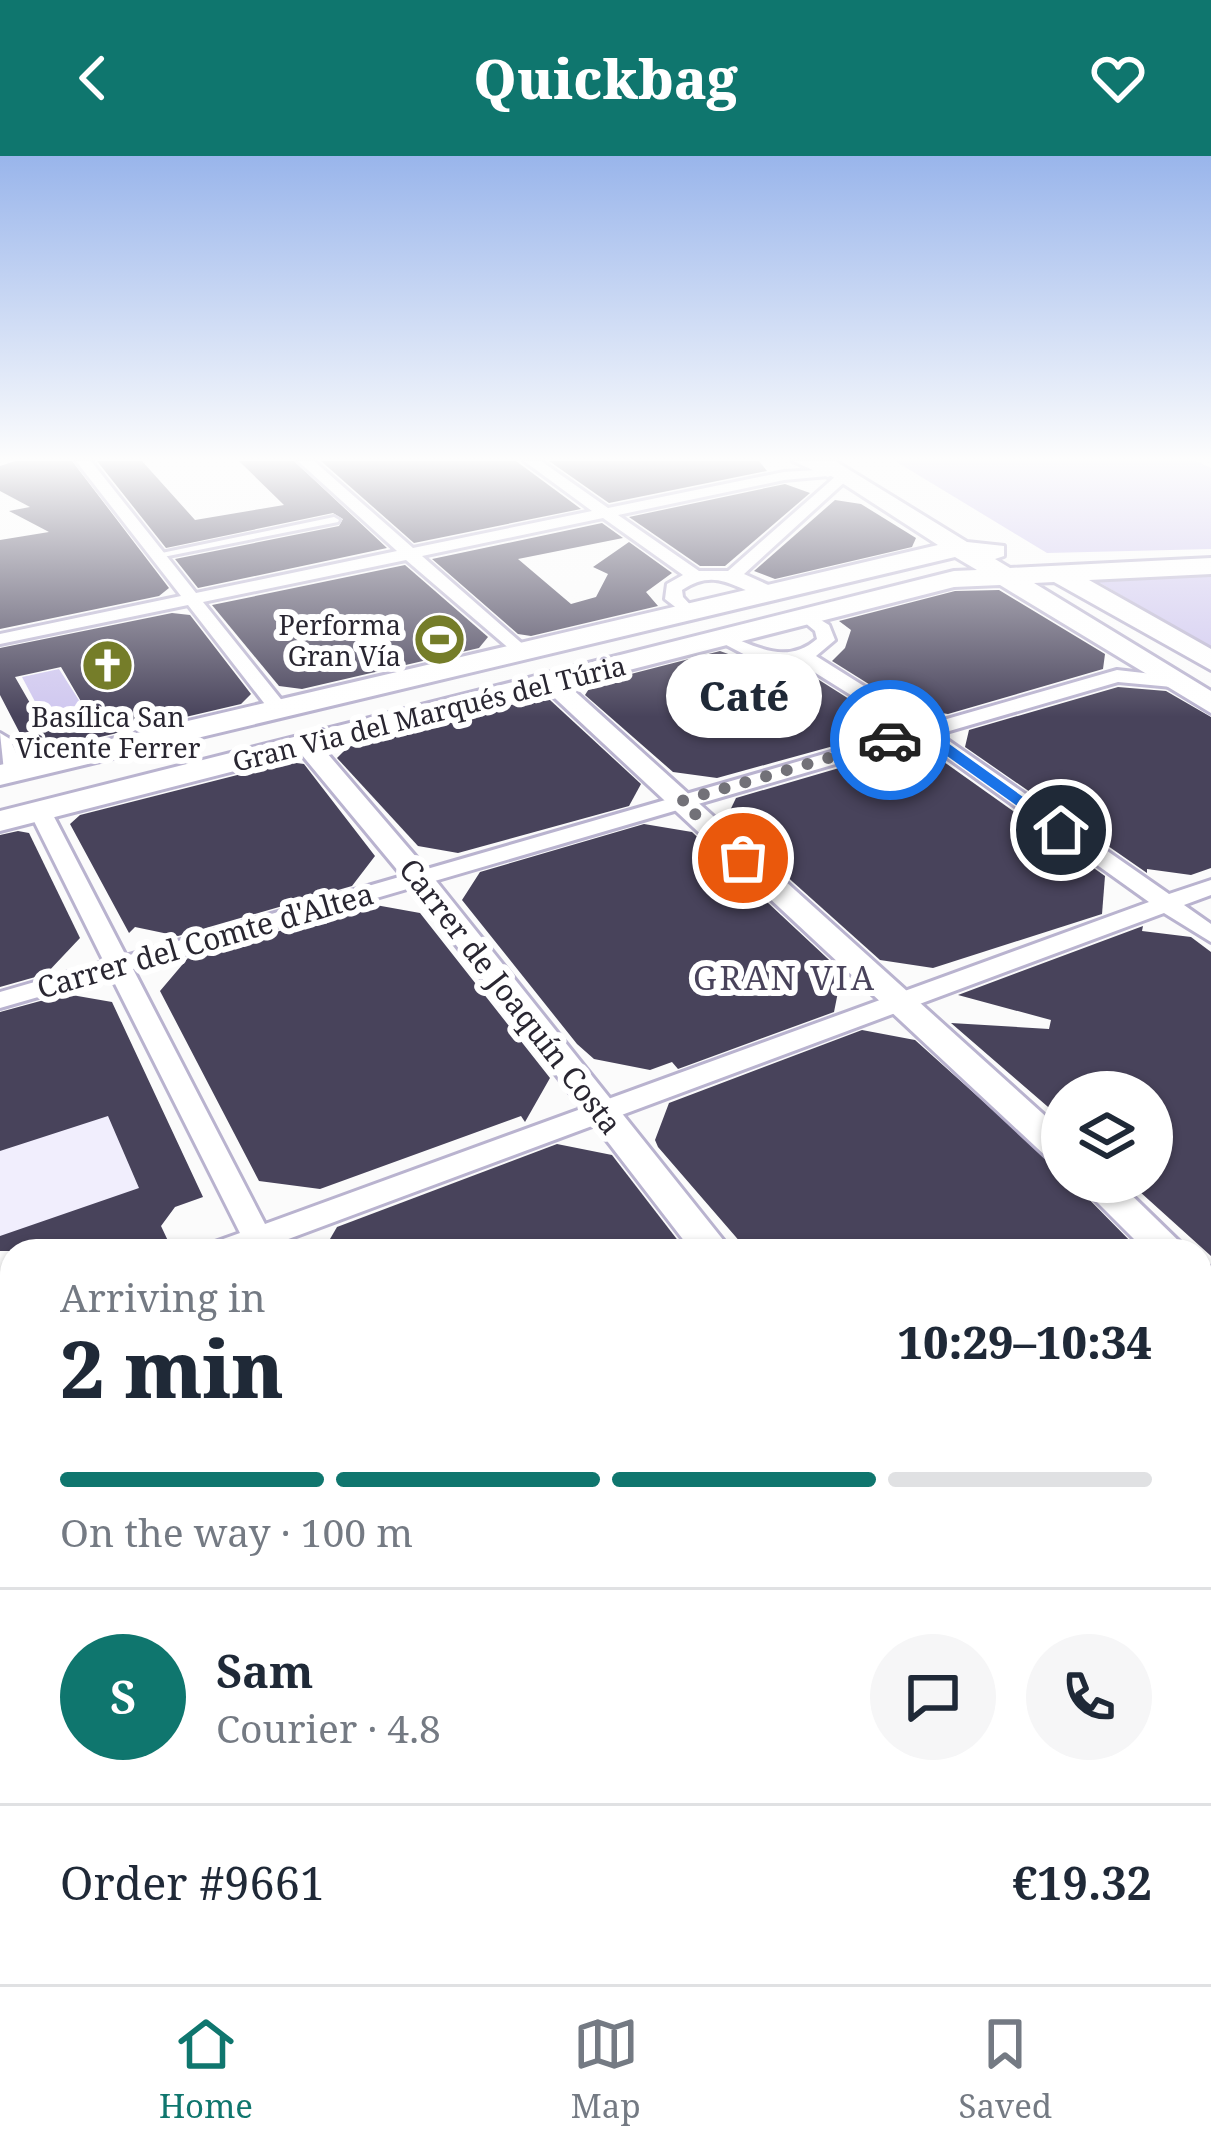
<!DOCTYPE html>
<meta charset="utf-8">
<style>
:root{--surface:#fff;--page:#f6f6f7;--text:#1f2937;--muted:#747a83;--line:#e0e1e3;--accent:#0f766e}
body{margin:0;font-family:"Noto Serif",serif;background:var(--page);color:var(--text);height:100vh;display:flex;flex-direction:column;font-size:45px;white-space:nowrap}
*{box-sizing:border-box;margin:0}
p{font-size:39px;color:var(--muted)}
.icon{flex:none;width:66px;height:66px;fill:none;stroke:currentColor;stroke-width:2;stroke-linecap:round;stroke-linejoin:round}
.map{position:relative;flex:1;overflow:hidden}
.side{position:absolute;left:0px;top:1083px;width:1212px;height:747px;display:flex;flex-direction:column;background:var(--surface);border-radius:36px 36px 0 0;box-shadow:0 3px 9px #0004}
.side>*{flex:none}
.tools{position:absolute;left:1041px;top:915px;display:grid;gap:24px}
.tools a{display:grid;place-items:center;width:132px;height:132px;border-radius:50%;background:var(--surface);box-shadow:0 3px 9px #0004;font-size:60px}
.pin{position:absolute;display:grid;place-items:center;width:102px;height:102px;color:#fff;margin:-51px;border:6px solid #fff;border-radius:50%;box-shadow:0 3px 12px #0007}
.courier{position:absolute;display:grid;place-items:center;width:120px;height:120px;margin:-60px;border:9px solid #1a73e8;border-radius:50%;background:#fff;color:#222;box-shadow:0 3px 15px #0007}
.bubble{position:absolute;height:84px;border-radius:42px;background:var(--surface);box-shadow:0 3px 9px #0004;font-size:39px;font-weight:800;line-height:84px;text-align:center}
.summary em{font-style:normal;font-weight:800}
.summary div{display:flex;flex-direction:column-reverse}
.summary{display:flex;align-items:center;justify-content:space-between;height:204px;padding:0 60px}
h1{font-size:78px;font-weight:800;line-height:90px}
.bar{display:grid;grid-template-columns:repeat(4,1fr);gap:18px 12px;align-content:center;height:144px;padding:0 60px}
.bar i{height:15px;border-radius:9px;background:var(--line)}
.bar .on{background:var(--accent)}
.bar p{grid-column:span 4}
.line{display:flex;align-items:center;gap:30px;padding:0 60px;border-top:3px solid var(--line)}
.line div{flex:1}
.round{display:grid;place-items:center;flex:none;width:126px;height:126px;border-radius:63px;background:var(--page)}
header{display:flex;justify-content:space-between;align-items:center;height:156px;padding:0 60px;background:var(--accent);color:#fff;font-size:54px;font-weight:800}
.menu{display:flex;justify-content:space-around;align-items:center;height:168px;border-top:3px solid var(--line);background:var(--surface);font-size:33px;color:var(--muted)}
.menu a{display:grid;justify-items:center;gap:6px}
.menu .on{color:var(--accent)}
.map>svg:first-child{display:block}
</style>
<header><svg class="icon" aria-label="back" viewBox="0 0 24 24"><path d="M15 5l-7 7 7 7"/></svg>Quickbag<svg class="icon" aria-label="heart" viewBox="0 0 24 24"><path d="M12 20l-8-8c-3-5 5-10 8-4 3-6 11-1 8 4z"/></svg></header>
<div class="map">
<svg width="1211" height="1828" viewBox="0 0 1211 1828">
<rect width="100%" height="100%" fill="#fbfbfb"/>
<path fill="#f1eefd" d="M143,915L203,1041L174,1051L161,1070L169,1087L148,1095L0,1091V960Z"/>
<g fill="#cfc7ef">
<path d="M895,305H1196L1211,312V393L1047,397Z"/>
<path d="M1211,418V492L1090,421Z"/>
<path d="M59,513L82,549L41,557L22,521Z"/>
</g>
<g fill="#48435b" fill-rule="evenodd">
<path d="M15,305H72L169,432L159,440L0,473V384L49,376L9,355L30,351L0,335V310Z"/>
<path d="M97,305H142L195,364L284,349L239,305H294L387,392L198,432L175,403L339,370L343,363L333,357L166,392Z"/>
<path d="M321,305H516L581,353L414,387Z"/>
<path d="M549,305H759L767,315L609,347Z"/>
<path d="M785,328L810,337L725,410H700L629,361Z"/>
<path d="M835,344L861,348L916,382L912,391L775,423L754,415Z"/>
<path d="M602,367L623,382L518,403L571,448L596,441L608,418L593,411L629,386L672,417L646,436L658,450L531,480L518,478L432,403Z"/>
<path d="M405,409L488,481L479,492L302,533L279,530L212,449Z"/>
<path d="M999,434L1105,498L1103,513L948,558L907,552L832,505L845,492L851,474L839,465L955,435Z"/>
<path d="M172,457L190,459L251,538L241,548L49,593L26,589L0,539V492ZM61,511L86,554L38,561L15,521Z"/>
<path d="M720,495L753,507L797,510L876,560L870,580L717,622L673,616L585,539L592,528Z"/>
<path d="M1118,531L1166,535L1211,561V712L1191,719L1147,713V717L965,591L969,574Z"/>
<path d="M538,542L550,544L641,628L629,650L458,697L418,690L337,602L348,591Z"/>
<path d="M894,596L937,601L1105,720L1102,758L933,812L880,804L725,665L736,642Z"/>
<path d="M289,606L304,608L375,700L352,730L178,780L135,771L129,777L70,668L80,659Z"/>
<path d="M644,668L692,676L842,816L834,856L678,913L672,906L650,914L594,903L577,888L462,744L480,716Z"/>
<path d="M18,675L29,677L80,782L46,818L0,831V679Z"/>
<path d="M370,748L420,757L550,922L525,966L521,960L320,1033L259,1025L160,835L188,802Z"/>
<path d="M1143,770L1142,775L1191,781L1211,796V1100L1129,1026H1152V936H1062V963L951,867L1049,873L1051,864L958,839Z"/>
<path d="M66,838L112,846L203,1041L175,1051L161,1070L169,1087L148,1095H0V1080L139,1032L108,960L0,995V856Z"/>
<path d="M862,874L915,884L1062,1016V1026H1072L1140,1095H748L658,991L655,984L669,947Z"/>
<path d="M557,988L612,999L686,1095H323L337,1071Z"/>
</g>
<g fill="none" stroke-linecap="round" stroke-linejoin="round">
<defs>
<path id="pedestrian" d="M334,361L339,364L338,366L158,402L152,399Z"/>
<g id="minor">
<path d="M76,305H91L196,437L397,395L298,305H314L413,392L592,355L524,305H541L608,352L784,316L833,313V319L828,320L784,324L618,359L699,415H728L836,320L848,323L744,418L775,432V440C740,442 722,407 682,434L683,441L696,455L687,460L665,443L667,428L683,419L603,362L422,400L526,491V499L519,501L406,404L203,446L288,552L278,558L271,556L188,449L0,488V478L181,440Z"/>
<path d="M806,455L829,469L835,484L816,500L926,569L1117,514L1179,521L1182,525L1172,531L1118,526L939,578L1169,738L1211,724V739L1184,749L1211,768V786L1164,757L275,1088L279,1095H208L212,1087L240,1077L111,820L0,852V836L104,806L29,655L32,650L40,648L51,655L126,800L907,574L798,506L753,503L711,481L720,476C752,488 785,511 817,483L815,475L797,460ZM921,583L1149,746L265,1068L133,813Z"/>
<path d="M0,577L10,583L24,615L21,619H7L4,615Z"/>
<path d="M12,1157V1183L0,1187V1161Z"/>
<path d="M1211,1180V1208L1200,1212V1184Z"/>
<path d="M12,1794V1818H34L30,1828H0V1799Z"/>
<path d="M600,1818H647L651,1828H604Z"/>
</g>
<g id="tertiary">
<path d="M793,305H818L837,316L828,321Z"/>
<path d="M543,521H559L1062,975V1007L1050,1004L543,531Z"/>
<path d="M306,581L315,583L429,716L732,1095H692L409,728L297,593L294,588Z"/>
<path d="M1077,1026H1118L1189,1095H1146Z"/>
<path d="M1200,1108L1211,1111V1147L1200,1143Z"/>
<path d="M1200,1675L1211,1679V1740L1200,1736Z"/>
</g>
<g id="secondary">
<path d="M0,1386L12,1389V1433L0,1430Z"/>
<path d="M0,1456L12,1459V1507L0,1504Z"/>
<path d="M1200,1709L1211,1712V1770L1200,1767Z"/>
<path d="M1200,1794L1211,1797V1828H1153L1149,1818H1200Z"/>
</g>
<path id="primary" d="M808,305H835L967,386L1004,390V400L995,403L1010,412L1211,402V418L1089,424L1211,493V514L1054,426L1034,427L1211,535V557L1000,429L954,431L0,675V655L954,415L977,414L955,401L0,629V609L938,389Z"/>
</defs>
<use href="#pedestrian" stroke="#b9b3cf" stroke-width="6"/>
<use href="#minor" stroke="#b9b3cf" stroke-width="6"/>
<use href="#tertiary" stroke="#b9b3cf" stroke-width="6"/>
<use href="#secondary" stroke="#b9b3cf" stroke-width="6"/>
<use href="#primary" stroke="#b9b3cf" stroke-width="6"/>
<use href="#pedestrian" fill="#fff" fill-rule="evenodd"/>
<use href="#minor" fill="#fff" fill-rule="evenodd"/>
<use href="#tertiary" fill="#fff" fill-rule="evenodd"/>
<use href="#secondary" fill="#fff" fill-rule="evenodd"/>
<use href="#primary" fill="#fff" fill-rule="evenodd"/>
</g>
<linearGradient id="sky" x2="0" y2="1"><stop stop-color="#99b5eb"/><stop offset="0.54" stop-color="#fdfdfd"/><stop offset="1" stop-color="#fdfdfd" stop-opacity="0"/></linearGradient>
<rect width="1211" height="561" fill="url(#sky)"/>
<path fill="#1a73e8" d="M916,572H927L1069,674L1055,677L919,580L890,589L883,584Z"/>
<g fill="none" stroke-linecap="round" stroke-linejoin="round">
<path stroke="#727178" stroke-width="12" stroke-dasharray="0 21.6" d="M743,702L681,645L890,584"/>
</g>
<defs>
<symbol id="stadium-disc" viewBox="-11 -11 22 22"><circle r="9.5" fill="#757d29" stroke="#fff"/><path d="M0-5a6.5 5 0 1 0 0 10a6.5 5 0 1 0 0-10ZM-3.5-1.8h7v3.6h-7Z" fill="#fff"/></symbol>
<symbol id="church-disc" viewBox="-11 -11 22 22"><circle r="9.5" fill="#757d29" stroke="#fff"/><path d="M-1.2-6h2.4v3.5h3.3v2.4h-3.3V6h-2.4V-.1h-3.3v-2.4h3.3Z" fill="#fff"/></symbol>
</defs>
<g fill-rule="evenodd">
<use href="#stadium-disc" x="410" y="454" width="59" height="59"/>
<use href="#church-disc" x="78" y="480" width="59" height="59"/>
</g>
<g text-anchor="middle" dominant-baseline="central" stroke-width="12" stroke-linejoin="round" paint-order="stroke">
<g font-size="27" fill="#292631" stroke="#fff" text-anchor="end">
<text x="401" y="468">Performa<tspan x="401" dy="31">Gran Vía</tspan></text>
<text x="108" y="560" text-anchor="middle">Basílica San<tspan x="108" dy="31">Vicente Ferrer</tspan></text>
</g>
<g font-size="27" fill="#292631" stroke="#fff">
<text transform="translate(429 557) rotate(-14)">Gran Via del Marqués del Túria</text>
</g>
<g font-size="30" fill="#292631" stroke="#fff">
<text transform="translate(205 784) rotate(-16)">Carrer del Comte d'Altea</text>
<text transform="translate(511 840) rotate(52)">Carrer de Joaquín Costa</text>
</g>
<g font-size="33" letter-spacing="3" fill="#49435b" stroke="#fff">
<text x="785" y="821">GRAN VIA</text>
</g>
</g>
</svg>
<div class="tools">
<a><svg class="icon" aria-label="layers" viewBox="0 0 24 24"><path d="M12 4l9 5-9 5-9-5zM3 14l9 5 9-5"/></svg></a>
</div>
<div class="pin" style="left:743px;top:702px;background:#ea580c"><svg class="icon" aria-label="bag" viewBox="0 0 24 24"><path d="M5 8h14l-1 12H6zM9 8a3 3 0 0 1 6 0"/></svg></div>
<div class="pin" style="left:1061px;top:674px;background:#1f2937"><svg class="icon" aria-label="home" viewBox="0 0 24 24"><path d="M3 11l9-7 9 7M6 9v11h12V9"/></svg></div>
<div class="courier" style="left:890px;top:584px"><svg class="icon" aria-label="car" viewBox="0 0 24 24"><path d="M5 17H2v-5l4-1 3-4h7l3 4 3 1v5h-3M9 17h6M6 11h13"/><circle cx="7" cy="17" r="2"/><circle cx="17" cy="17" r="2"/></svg></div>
<div class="bubble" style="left:666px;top:498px;width:156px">Caté</div>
<section class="side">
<div class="summary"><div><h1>2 min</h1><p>Arriving in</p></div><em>10:29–10:34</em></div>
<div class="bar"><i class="on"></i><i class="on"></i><i class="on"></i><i></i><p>On the way · 100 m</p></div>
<div class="line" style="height:216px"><b class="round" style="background:var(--accent);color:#fff">S</b><div><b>Sam</b><p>Courier · 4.8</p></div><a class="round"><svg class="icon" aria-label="chat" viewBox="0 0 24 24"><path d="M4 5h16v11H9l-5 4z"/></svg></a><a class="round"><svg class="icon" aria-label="phone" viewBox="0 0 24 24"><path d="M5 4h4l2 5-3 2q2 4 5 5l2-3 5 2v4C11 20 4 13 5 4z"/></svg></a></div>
<div class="line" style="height:156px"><div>Order #9661</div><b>€19.32</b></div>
</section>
</div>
<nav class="menu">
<a class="on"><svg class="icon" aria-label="home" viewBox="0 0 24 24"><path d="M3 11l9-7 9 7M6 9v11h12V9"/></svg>Home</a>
<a><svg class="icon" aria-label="map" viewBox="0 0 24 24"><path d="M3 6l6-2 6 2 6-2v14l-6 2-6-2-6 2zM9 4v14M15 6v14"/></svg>Map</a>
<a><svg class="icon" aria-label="saved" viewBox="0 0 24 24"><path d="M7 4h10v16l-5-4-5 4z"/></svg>Saved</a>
</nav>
